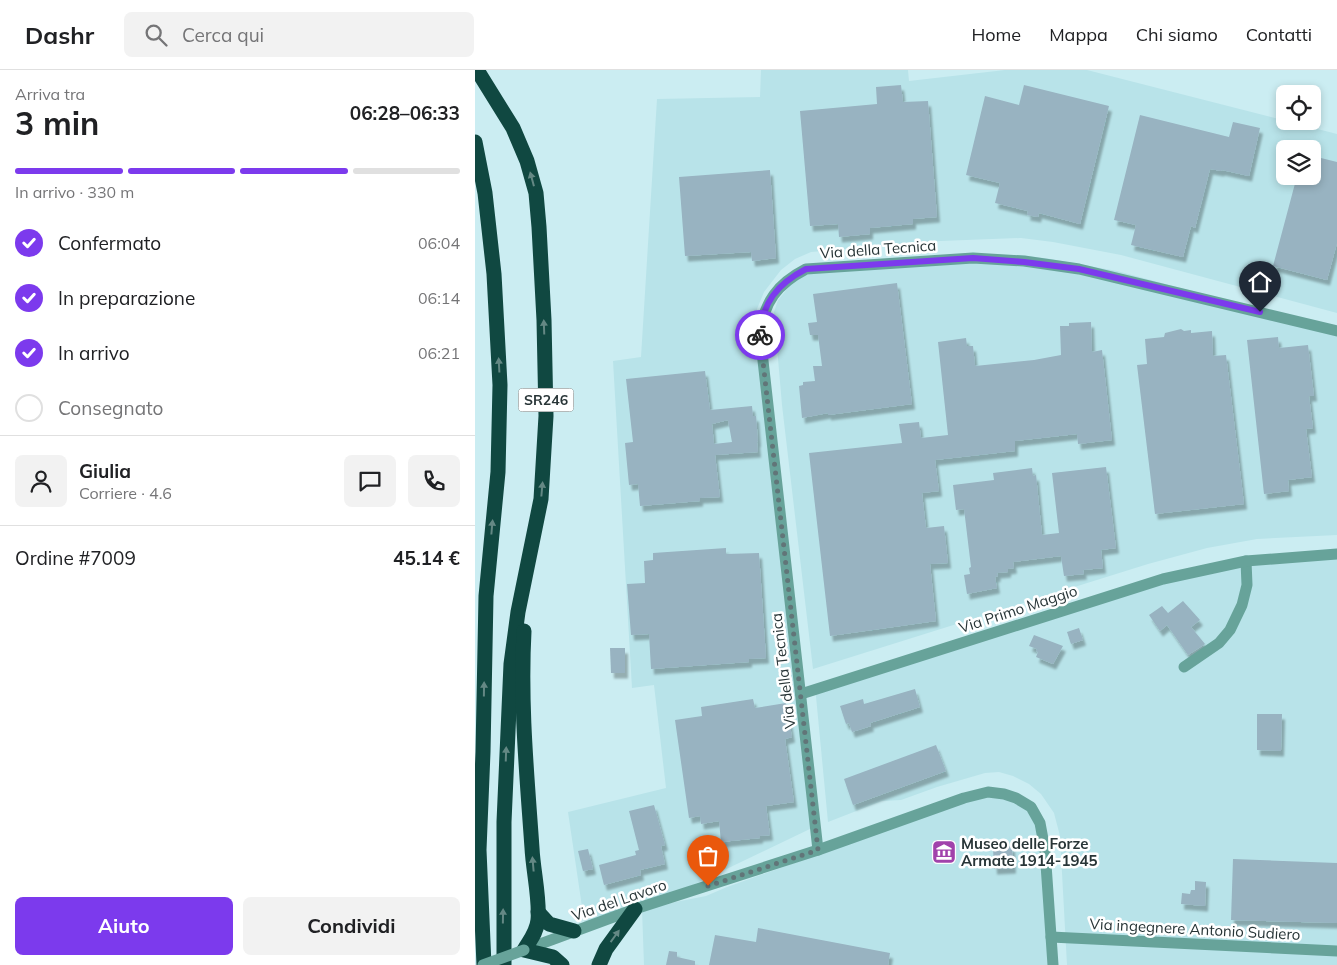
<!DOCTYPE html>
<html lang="it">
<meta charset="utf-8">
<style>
:root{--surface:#fff;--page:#f2f2f2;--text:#202124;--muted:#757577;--line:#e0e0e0;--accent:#7c3aed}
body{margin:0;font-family:Mulish,sans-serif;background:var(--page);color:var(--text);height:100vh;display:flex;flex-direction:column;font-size:19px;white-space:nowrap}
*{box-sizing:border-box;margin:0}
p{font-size:16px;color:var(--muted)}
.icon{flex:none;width:28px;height:28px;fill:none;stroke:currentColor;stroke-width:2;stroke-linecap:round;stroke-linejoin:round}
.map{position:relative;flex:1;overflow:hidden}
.drawer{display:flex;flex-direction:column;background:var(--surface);width:475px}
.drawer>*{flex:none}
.controls{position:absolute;left:801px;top:15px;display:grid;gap:10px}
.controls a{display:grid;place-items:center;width:45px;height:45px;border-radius:8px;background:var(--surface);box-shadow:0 2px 8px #0003;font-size:25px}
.pin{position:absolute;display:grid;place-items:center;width:42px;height:42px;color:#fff;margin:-51px -21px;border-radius:50% 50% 50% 0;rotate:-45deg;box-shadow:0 0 5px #0007}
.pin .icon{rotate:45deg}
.courier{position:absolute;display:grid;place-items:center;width:50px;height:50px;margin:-25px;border:4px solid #7c3aed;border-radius:50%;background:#fff;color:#222;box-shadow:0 1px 6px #0007}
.headline em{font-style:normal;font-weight:700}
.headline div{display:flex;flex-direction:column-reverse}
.headline{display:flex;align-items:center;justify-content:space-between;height:85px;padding:0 15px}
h1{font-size:32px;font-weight:700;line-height:38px}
.bar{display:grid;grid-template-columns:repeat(4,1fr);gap:8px 5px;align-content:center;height:60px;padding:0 15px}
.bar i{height:6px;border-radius:4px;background:var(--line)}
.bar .current{background:var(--accent)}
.bar p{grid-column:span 4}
.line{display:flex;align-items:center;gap:12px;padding:0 15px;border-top:1px solid var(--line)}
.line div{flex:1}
.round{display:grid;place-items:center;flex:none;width:52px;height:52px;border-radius:8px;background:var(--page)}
ol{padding:0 15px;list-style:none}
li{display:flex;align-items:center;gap:15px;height:55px}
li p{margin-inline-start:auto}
li .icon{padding:5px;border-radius:50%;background:var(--accent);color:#fff;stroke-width:4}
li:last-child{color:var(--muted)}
li i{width:28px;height:28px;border:2px solid var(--line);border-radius:50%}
.cta{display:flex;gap:10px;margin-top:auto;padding:10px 15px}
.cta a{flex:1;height:58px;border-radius:8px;background:var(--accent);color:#fff;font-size:20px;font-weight:700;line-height:58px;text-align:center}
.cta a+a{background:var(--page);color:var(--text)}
header{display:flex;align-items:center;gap:30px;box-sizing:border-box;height:70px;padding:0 25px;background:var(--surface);border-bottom:1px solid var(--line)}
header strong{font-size:24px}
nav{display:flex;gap:28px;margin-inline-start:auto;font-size:18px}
.search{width:350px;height:45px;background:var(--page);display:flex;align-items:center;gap:12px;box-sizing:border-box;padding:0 18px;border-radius:8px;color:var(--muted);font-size:19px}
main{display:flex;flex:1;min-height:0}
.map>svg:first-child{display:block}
</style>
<header>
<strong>Dashr</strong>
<div class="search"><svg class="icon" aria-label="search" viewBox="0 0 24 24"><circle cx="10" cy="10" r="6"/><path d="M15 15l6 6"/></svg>Cerca qui</div>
<nav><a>Home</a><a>Mappa</a><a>Chi siamo</a><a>Contatti</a></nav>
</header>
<main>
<section class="drawer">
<div class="headline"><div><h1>3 min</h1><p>Arriva tra</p></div><em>06:28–06:33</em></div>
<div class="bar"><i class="current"></i><i class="current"></i><i class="current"></i><i></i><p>In arrivo · 330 m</p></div>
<ol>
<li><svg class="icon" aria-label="check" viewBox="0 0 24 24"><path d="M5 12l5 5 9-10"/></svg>Confermato<p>06:04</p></li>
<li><svg class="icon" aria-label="check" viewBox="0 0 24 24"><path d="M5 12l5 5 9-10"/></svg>In preparazione<p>06:14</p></li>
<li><svg class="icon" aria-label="check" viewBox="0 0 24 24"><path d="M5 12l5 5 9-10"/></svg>In arrivo<p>06:21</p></li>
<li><i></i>Consegnato</li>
</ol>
<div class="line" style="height:90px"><a class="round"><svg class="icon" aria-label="person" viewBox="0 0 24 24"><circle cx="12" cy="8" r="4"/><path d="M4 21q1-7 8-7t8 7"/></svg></a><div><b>Giulia</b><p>Corriere · 4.6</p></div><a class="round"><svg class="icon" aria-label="chat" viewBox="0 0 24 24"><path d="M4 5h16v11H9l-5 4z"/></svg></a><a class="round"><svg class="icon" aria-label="phone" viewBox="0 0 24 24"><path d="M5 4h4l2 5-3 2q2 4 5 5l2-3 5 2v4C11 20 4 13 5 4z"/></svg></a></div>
<div class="line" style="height:65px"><div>Ordine #7009</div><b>45.14 €</b></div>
<div class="cta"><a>Aiuto</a><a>Condividi</a></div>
</section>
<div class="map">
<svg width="862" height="895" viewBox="0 0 862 895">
<defs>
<filter id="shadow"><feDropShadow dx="3" dy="5.5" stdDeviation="1" flood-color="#0004"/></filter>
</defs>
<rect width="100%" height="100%" fill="#cbedf2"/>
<g fill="#b8e3e9" fill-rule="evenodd">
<path d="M286,0H433L434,11L530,0H612L862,64V243L646,185L578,172L546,168L465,171L336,182L320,189L306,200L289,222L282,239L283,258L337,758L170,838L231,826L252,817L376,773L431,746L532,721L564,750L575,895H169L167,839L110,857L93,742L191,718L179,615L157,618L138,291L166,287L182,29L285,27ZM810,79H838V106H810Z"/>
<path d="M545,185L576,189L642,201L862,260V465L782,469L732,478L673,494L338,599L307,335L299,242L303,230L318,212L329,203L466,188Z"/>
<path d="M862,481V895H592L585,766L579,743L566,724L554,714L538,706L524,702L510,703L462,717L426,730L407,731L353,752L340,616L678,510Z"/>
</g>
<g fill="#98b3c1" fill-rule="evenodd" filter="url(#shadow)">
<path d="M426,15L428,32L453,31L462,147L438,149V154L395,158V164L364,167L363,154L335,156L325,41L402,34L401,17Z"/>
<path d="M549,15L634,36L605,154L564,143L563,147L552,145L553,141L520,133L525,113L491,105L510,26L544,35Z"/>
<path d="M665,45L754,67L758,52L785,58L774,106L747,100L746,101L735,99L720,158L716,156L708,187L656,175L661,155L639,150Z"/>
<path d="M838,86L862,92V173L852,210L798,196L822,106H838Z"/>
<path d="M295,100L301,188L277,191L276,182L210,186L204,107Z"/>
<path d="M422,213L437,334L353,345V343L327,348L324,316L328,315V312L340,311L338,296H347L343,265H335L333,253L342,252L338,224Z"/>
<path d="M616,252L617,282L627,280L637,370L603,374L602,364L540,371V381L460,390L464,421L447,423L451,458L469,456L473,493L455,494L461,551L355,566L334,383L427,373L424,354L444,352L446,368L473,365L463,272L491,268L492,276H498L500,296L559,290L586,285L585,256H594V253Z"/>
<path d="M706,259L709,261L716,260V263L737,261L738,286L751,285L769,434L680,444L662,295L672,294L670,269L689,267L690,263Z"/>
<path d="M803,267L804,278L833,275L839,326H834L838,358L831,359L837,407L813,410L814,421L789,424L772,270Z"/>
<path d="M230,301L235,340L277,336L278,346H281L283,371L282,372L283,382L240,385L245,427L225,428V431L165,436L163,414L154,415L150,373L158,372L151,309ZM253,350L257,372L239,374L237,354Z"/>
<path d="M631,397L641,478L626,480L628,498L608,500L609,504L589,506L586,486L538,492L539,498L533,499V502L522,503L523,506L520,507L522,518L492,524L489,505L495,504L494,498L496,497L489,439L481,440L478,415L519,410L518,403L557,398L558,406L561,405L567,465L584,463L577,403Z"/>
<path d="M251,478V484L284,483L291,588L274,589V592L176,599L174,564L156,565L152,514L170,513L169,491L178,490V483Z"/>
<path d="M708,531L725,550L716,557L730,574L713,585L692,555L685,561L674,545L687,536L693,543Z"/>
<path d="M604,558L608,570L596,574L592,562Z"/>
<path d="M559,565L588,576L578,594L561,587L563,582L561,581L562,579L554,576Z"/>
<path d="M135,578H150V603H136Z"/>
<path d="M440,619L445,637L395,653L396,656L377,662L374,653L371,654L365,636L388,629L389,634Z"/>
<path d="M278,629L280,638L311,633L317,667L310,669L319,732L291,736L295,765L285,766V768L246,772L244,751L226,754L225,746L214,748L200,650L227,646L226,637Z"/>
<path d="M782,644H807L806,681L782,680Z"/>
<path d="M461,675L471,701L378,735L369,709Z"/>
<path d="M179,735L190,775L186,776L190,794L165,800L166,805L129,815L124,795L161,785L160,781L164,780L154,741Z"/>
<path d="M537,776L538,798L519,799L518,777Z"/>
<path d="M113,779L118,799L108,801L103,781Z"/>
<path d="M758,789L862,793V853L756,850Z"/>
<path d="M720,811L731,812L730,836L706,834L707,823L715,824L716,820H720Z"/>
<path d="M283,858L415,883L413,895H234L240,865L281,872Z"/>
<path d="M194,881L202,882V887L220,891V895H191Z"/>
</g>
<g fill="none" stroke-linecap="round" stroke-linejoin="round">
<g stroke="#67a39a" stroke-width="11">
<path d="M709,597L744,573L755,560L767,535L772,515L771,491"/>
<path d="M326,624L688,509L771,491L862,484"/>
<path d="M343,780L285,264C289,232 302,214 331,199L498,188L549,191L604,199L862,261"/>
<path d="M576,867L862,881"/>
<path d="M49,880L160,839L343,780L489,728L513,722L529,724L541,728L556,737L565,753L570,780L578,895"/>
</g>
<g stroke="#104841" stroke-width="15">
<path d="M2,0L38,58L52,91L61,123L64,157L69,250L71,346L66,429L43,542L36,594L29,752V895"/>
<path d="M0,72L10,123L19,204L25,315L23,402L11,526L8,682L4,780L9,895"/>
<path d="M49,561C45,634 52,706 57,778C58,800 65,829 63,850C62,862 55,870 49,880L78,887L87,895"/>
<path d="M63,842L74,854L99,861"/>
<path d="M124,895L131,879L160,839"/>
</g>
<path stroke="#67a39a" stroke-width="11" d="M8,895L49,880"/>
</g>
<defs><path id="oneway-solid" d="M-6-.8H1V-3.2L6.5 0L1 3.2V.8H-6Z" transform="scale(1.25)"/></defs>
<g fill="#648884">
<use href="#oneway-solid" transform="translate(57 109) rotate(-105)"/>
<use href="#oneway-solid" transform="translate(69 257) rotate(-92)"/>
<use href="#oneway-solid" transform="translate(24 295) rotate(-93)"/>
<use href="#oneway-solid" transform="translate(67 419) rotate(-85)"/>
<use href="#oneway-solid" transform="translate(17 457) rotate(-85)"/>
<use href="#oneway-solid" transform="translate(9 619) rotate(-89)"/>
<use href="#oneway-solid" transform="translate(31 684) rotate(-88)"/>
<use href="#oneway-solid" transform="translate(58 794) rotate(-95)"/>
<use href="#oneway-solid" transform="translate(28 846) rotate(-89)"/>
<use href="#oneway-solid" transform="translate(140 866) rotate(-54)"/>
</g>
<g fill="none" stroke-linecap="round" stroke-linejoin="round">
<path stroke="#617578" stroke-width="5" stroke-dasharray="0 9" d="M233,816L343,780L285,265"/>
<path stroke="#7c3aed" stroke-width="6" d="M285,265C287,233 302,214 331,199L498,188L549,192L604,199L785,242"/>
</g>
<defs>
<symbol id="museum-square" viewBox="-11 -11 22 22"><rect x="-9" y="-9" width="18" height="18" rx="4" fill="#a142ab" stroke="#fff"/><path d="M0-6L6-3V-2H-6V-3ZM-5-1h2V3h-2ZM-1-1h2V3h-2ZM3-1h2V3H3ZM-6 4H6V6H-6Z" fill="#fff"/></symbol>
</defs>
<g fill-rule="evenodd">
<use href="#museum-square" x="455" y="768" width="28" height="28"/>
</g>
<g text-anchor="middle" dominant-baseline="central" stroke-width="5" stroke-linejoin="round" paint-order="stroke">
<rect fill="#fff" stroke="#687273" stroke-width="1" x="43.5" y="318.5" width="55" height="23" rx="4"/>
<g font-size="14" font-weight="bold" fill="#283537">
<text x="71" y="330">SR246</text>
</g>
<g font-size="15" fill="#283537" stroke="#fff">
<text transform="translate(403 179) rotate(-4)">Via della Tecnica</text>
<text transform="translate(543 539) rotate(-18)">Via Primo Maggio</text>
<text transform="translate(308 601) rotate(-97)">Via della Tecnica</text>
<text transform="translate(144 830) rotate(-19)">Via del Lavoro</text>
<text transform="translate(720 859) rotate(3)">Via ingegnere Antonio Sudiero</text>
</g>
<g font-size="15" font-weight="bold" fill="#283537" stroke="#fff" text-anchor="start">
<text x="486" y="773">Museo delle Forze<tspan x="486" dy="17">Armate 1914-1945</tspan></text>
</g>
</g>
</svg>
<div class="controls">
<a><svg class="icon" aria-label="locate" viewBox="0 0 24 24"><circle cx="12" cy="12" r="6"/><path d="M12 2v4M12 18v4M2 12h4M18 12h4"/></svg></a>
<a><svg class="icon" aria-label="layers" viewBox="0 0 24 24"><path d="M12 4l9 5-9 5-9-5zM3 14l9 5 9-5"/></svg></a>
</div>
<div class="pin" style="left:233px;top:816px;background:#ea580c"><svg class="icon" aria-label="bag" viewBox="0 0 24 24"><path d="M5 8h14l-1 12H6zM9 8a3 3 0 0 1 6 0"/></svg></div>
<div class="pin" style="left:785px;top:242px;background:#1f2937"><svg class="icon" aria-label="home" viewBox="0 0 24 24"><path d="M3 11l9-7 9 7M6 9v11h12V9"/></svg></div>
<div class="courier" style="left:285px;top:265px"><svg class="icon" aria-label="bike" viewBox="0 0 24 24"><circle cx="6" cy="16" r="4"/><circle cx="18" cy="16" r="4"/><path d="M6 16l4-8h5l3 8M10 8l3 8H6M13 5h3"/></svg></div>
</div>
</main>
